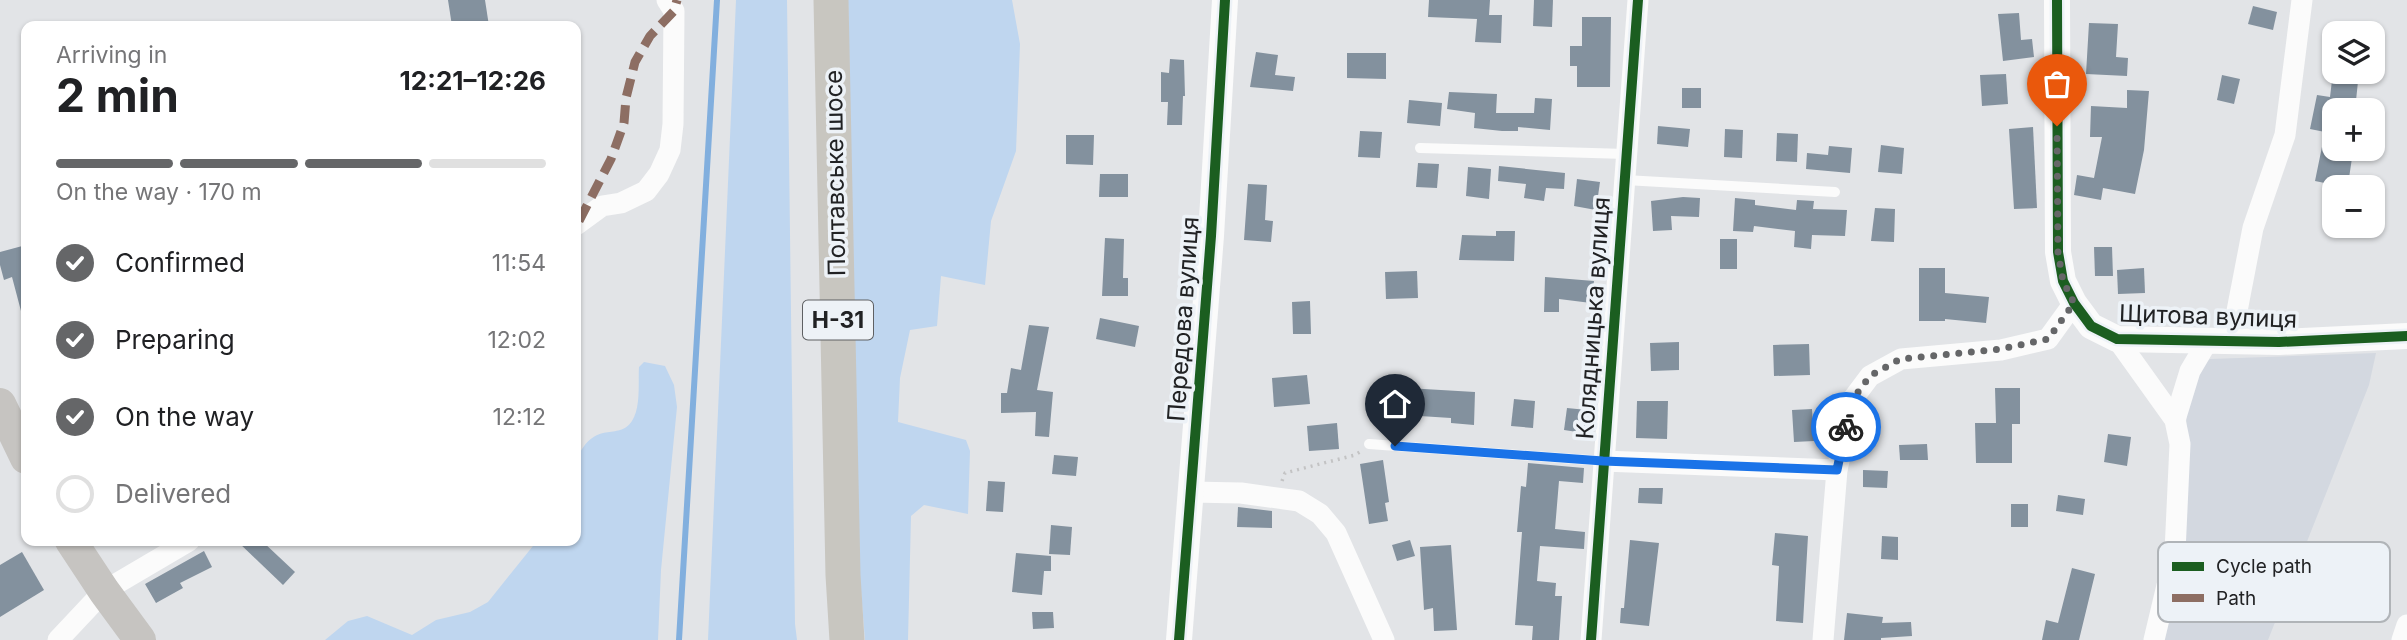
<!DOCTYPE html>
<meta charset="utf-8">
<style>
:root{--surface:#fff;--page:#f2f2f2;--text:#202124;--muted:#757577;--line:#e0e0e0;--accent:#656668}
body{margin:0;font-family:Inter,sans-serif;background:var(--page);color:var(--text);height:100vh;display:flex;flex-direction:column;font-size:26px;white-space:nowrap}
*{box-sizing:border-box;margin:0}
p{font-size:23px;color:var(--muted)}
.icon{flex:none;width:38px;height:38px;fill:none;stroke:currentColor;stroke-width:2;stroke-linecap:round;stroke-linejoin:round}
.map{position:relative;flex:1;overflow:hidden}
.drawer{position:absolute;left:21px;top:21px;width:560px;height:525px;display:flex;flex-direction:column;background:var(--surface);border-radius:14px;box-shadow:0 2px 5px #0004}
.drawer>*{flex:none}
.fabs{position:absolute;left:2322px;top:21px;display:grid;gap:14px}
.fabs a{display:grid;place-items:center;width:63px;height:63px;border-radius:14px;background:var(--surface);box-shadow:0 2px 5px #0004;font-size:35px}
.pin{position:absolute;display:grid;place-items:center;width:60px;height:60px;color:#fff;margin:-72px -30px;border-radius:50% 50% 50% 0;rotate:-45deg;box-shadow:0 0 7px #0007}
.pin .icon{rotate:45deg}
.courier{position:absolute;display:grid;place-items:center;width:70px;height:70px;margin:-35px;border:5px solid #1a73e8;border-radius:50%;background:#fff;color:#222;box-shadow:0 2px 9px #0007}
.summary em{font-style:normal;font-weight:700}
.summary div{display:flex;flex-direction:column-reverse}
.summary{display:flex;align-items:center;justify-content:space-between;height:119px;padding:0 35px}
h1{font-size:46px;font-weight:700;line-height:52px}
.bar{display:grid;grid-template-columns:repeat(4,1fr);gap:10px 7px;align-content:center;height:84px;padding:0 35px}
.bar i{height:9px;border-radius:5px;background:var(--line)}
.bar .selected{background:var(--accent)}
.bar p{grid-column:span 4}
ol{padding:0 35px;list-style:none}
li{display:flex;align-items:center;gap:21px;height:77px}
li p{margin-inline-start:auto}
li .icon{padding:7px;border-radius:50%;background:var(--accent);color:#fff;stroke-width:4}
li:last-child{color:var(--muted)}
li i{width:38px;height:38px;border:4px solid var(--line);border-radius:50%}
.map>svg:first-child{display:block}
</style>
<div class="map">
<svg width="2407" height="640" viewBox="0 0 2407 640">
<rect width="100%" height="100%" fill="#e2e4e7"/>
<path fill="#d3d8e0" d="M2376,353L2369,385L2268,640H2163L2186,450L2187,391L2194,373L2210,359Z"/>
<g fill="#bfd6ef">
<path d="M736,0H787L795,624L797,640H708Z"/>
<path d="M848,0H1012L1020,44L1016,151L991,221L985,285L941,276L937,326L910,330L900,378L898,422L966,440L970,451L968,514L924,505L911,516L908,640H865L859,567Z"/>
<path d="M644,362L665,366L674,385L677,407L661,570L658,640H325L348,621L367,616L412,635L436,620L470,612L488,602L537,541H576C576,523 572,472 577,459C595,418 618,442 632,421C641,407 638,383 639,367Z"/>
</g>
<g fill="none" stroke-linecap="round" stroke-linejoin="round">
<path stroke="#82afde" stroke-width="6" d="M679,640L717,0"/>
</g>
<g fill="#83919e">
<path d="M448,0H485L489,26H452Z"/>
<path d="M1429,0H1490L1489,15H1502L1501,43L1475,42L1477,19L1428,17Z"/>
<path d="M1534,0H1553L1552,27L1533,26Z"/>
<path d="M2253,6L2277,12L2273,30L2248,24Z"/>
<path d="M2019,13L2021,40L2032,39L2034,57L2003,61L1998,14Z"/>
<path d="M1582,17H1611L1610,87H1577V66H1570V46H1582Z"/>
<path d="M2089,23L2118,24L2116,57L2128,58L2127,76L2086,74Z"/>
<path d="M1256,52L1278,55L1275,75L1295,77L1293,91L1250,87Z"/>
<path d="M1347,53H1386V79L1347,78Z"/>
<path d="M1170,59L1184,60L1185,96H1183L1182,125H1167L1168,102H1161V72L1169,73Z"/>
<path d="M2333,72H2359L2355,110H2334V155L2352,158L2349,178L2340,176L2339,186L2315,181L2325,132L2310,129L2317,95L2330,97Z"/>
<path d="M2006,74L2008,104L1982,106L1980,75Z"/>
<path d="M2222,75L2240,79L2234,104L2217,100Z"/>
<rect x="1682" y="88" width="19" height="20"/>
<path d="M2127,90L2149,91L2144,150L2135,194L2103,188L2101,200L2074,195L2077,175L2094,178L2102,137H2090L2091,106L2127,108Z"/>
<path d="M1449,92L1497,94L1496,113H1534L1535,98L1552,99L1550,130L1518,127V131H1502L1474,128L1475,113L1447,109Z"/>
<path d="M1409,100L1442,103L1440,126L1407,123Z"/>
<path d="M1658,126L1690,129L1688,147L1657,144Z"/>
<path d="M2033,127L2037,208L2014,209L2009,129Z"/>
<path d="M1725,129L1743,130L1742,158L1724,157Z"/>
<path d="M1360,131L1382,132L1380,158L1358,157Z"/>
<path d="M1777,133L1798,134L1797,162L1776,161Z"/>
<path d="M1066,135H1094L1093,165L1066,164Z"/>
<path d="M1881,145L1904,148L1902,174L1878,172Z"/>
<path d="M1829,146L1852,148L1850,173L1806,169L1807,153L1828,155Z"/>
<path d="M1418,163L1439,164L1437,188L1416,187Z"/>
<path d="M1499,166L1565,173L1564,189L1546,188L1544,201L1524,198L1526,184L1498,181Z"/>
<path d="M1468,167L1491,169L1489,199L1466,196Z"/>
<path d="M1100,174H1128V197H1099Z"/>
<path d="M1577,179L1600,182L1596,210L1574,206Z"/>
<path d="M1248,184L1267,185L1265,220L1273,221L1271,242L1244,240Z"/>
<path d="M1683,197L1700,198L1699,217L1671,216L1672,230L1653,231L1651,201Z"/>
<path d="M1735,198L1755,200V205L1796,210L1797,200L1814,201L1813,209L1847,210L1845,236L1812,235L1811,249L1794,247L1795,231L1754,226L1753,232L1733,231Z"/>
<path d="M1875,208L1895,209L1894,242L1871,241Z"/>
<path d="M1496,231H1515L1514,261L1459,260L1462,235L1496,236Z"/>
<path d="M1105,238L1124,239L1123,278H1128V296H1102Z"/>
<rect x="1720" y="239" width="17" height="30"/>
<path d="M26,245V310L21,311L12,277L4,280L0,265V252Z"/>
<path d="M2094,247H2112L2113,276H2095Z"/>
<path d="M1919,268H1945V293L1989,297L1986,323L1945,319V321H1919Z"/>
<path d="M2144,268L2145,293L2118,294L2117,270Z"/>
<path d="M1417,271L1418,298L1386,299L1385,272Z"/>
<path d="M1545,277L1594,281L1591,303L1559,299V312H1544Z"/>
<path d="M1310,301L1311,334H1293L1292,302Z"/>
<path d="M1100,318L1139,326L1135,347L1096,339Z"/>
<path d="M1029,325L1049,327L1037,390L1053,392L1049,437L1035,436L1036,412L1001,413V393H1007L1011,368L1021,370Z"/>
<path d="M1679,342V370L1651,371L1650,343Z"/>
<path d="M1809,344L1810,375L1774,376L1773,345Z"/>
<path d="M1307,375L1310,404L1274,407L1272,378Z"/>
<path d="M1374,383L1391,385L1390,387L1475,392L1474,425L1451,423V418L1404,415L1405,405L1371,400Z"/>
<path d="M1995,388H2020V424H2012V463H1976L1975,423H1996Z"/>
<path d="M1514,399L1535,401L1533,428L1511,426Z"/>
<path d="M1637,401H1668L1667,439L1636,438Z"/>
<path d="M1567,408L1587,410L1584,433L1564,430Z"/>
<path d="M1812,409L1814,441L1794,442L1792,410Z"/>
<path d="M1337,423L1339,449L1309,451L1307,426Z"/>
<path d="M2108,434L2131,437L2127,466L2104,462Z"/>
<path d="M1927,444L1928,460H1900L1899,445Z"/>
<path d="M1054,455L1078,457L1076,476L1052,474Z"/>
<path d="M1383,460L1389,502L1385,503L1388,521L1369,524L1360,464Z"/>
<path d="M1528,463L1584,468L1583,483L1559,481L1555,529L1585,532L1584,549L1540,546L1537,581L1556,583L1555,596H1562L1559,640H1532L1533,626L1515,625L1522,532H1517L1521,486L1526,487Z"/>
<path d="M1863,470L1888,471L1887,488L1863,487Z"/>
<path d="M988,481L1005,482L1003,512L986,511Z"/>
<path d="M1639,488H1663L1662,504L1638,503Z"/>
<path d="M2058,495L2085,499L2083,515L2056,511Z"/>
<rect x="2011" y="504" width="17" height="23"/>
<path d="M1238,507L1272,511V528L1237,527Z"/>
<path d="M1051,525L1072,527L1070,555L1049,554Z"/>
<path d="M1775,533L1808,536L1803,623L1776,621L1779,566L1772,565Z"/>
<path d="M1882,536L1898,537V560L1881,559Z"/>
<path d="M1410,540L1415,556L1397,561L1392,545Z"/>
<path d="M1630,540L1659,543L1649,626L1620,623L1621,608H1624Z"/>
<path d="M237,541H262L295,572L283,585Z"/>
<path d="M1451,545L1457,630L1434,631L1433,608L1424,610L1420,547Z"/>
<path d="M204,551L212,567L180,583L183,588L156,603L145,584Z"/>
<path d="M22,552L44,590L0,617V565Z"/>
<path d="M1016,553L1051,556V571H1044L1042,595L1012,592Z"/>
<path d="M2072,568L2095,574L2079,640H2042L2046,620L2058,623Z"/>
<path d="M1032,612H1053L1054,628L1033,629Z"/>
<path d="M1847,613L1883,617L1882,623L1911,622L1912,636L1881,638V640H1844Z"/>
</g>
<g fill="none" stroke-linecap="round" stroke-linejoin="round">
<path stroke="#c3c3c4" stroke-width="3.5" stroke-dasharray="2 5" stroke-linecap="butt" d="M1282,481L1285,473L1355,455L1360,452"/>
<g stroke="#fbfbfb" stroke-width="10">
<path d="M1420,148L1626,154"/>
<path d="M1625,180L1835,192"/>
<path d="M1369,444L1603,461"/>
</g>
<g stroke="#fbfbfb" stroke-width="21">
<path d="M576,225L602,206L621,203L646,191L659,174L670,150L673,124L674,11L667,0"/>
<path d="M2117,339L2175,420L2180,444L2175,552L2154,640"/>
<path d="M2231,342L2253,228L2285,135L2302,0"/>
<path d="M2175,420L2190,371L2207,342"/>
<path d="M1603,461L1837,470"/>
<path d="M1191,492L1241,493L1299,501L1320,514L1336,533L1384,640"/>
<path d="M58,640L104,591L189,541"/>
<path d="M1591,640L1638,0"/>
<path d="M1823,640L1837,470L1852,400L1870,376L1901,359L2001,350L2048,339L2074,303"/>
<path d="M2402,640L2407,625"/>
</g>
<g stroke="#fbfbfb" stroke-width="26">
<path d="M2057,0L2058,252L2063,281L2074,303L2091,326L2117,339L2279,342L2407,336"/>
<path d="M1179,640L1211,236L1225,0"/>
</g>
<g stroke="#c6c4c1" stroke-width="32">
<path d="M0,404L26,458"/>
<path d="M71,541L104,591L140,640"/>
</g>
<path stroke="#c8c6c0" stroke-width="35" d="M831,0L843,575L847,640"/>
<path stroke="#8d6e63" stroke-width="9" stroke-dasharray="18 9" stroke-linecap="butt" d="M579,221L611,159L624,123L626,98L635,62L650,36L674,11L677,0"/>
<defs>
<g id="cycleway">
<path d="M2057,0L2058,252L2063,281L2074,303L2091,326L2117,339L2279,342L2407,336"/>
<path d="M1179,640L1211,236L1225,0"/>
<path d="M1591,640L1638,0"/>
</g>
</defs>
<use href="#cycleway" stroke="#edf2f7" stroke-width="15"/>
<use href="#cycleway" stroke="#1b5e20" stroke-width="10"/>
</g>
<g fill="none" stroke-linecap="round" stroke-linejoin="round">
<path stroke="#656668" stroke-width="7" stroke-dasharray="0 12.6" d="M1846,427L1852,400L1870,376L1900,359L2001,349L2048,339L2074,303L2063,281L2058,252L2057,126"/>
<path stroke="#1a73e8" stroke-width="9" d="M1395,446L1603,461L1837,470L1846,427"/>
</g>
<g text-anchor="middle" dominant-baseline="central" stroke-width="7" stroke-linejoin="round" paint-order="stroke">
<rect fill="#edf2f7" stroke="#5e6063" stroke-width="2" x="803" y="300.5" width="70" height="39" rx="5"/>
<g font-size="23" font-weight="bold" fill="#212224">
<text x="838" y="320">Н-31</text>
</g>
<g font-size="24" fill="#212224" stroke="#edf2f7">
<text transform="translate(835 173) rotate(-91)">Полтавське шосе</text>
<text transform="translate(2208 316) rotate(2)">Щитова вулиця</text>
<text transform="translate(1593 318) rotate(-86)">Колядницька вулиця</text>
<text transform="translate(1183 319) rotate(-86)">Передова вулиця</text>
</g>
</g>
<rect x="2158" y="542" width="232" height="80" rx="10" fill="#edf2f7" stroke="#b0b4b8" stroke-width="2"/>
<rect x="2172" y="562" width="32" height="9" fill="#1b5e20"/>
<rect x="2172" y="594" width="32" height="8" fill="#8d6e63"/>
<g font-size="19" fill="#212224">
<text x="2216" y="573">Cycle path</text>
<text x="2216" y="605">Path</text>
</g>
</svg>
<div class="fabs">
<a><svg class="icon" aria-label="layers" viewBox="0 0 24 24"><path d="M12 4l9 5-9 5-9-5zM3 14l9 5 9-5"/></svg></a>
<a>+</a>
<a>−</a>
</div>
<div class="pin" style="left:2057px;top:126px;background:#ea580c"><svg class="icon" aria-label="bag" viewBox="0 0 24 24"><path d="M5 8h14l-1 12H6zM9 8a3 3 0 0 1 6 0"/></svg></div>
<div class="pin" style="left:1395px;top:446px;background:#1f2937"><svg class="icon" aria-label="home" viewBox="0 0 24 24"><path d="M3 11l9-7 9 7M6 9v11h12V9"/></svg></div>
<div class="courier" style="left:1846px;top:427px"><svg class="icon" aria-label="bike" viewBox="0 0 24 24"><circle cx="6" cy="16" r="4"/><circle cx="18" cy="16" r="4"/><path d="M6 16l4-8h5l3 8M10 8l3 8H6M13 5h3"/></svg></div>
<section class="drawer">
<div class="summary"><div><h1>2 min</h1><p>Arriving in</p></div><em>12:21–12:26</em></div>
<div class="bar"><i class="selected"></i><i class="selected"></i><i class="selected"></i><i></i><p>On the way · 170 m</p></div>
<ol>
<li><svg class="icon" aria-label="check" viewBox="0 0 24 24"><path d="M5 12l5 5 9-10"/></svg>Confirmed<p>11:54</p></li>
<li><svg class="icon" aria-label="check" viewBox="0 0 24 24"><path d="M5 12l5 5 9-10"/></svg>Preparing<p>12:02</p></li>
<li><svg class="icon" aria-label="check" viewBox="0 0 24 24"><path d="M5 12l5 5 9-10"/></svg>On the way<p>12:12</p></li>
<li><i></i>Delivered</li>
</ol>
</section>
</div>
